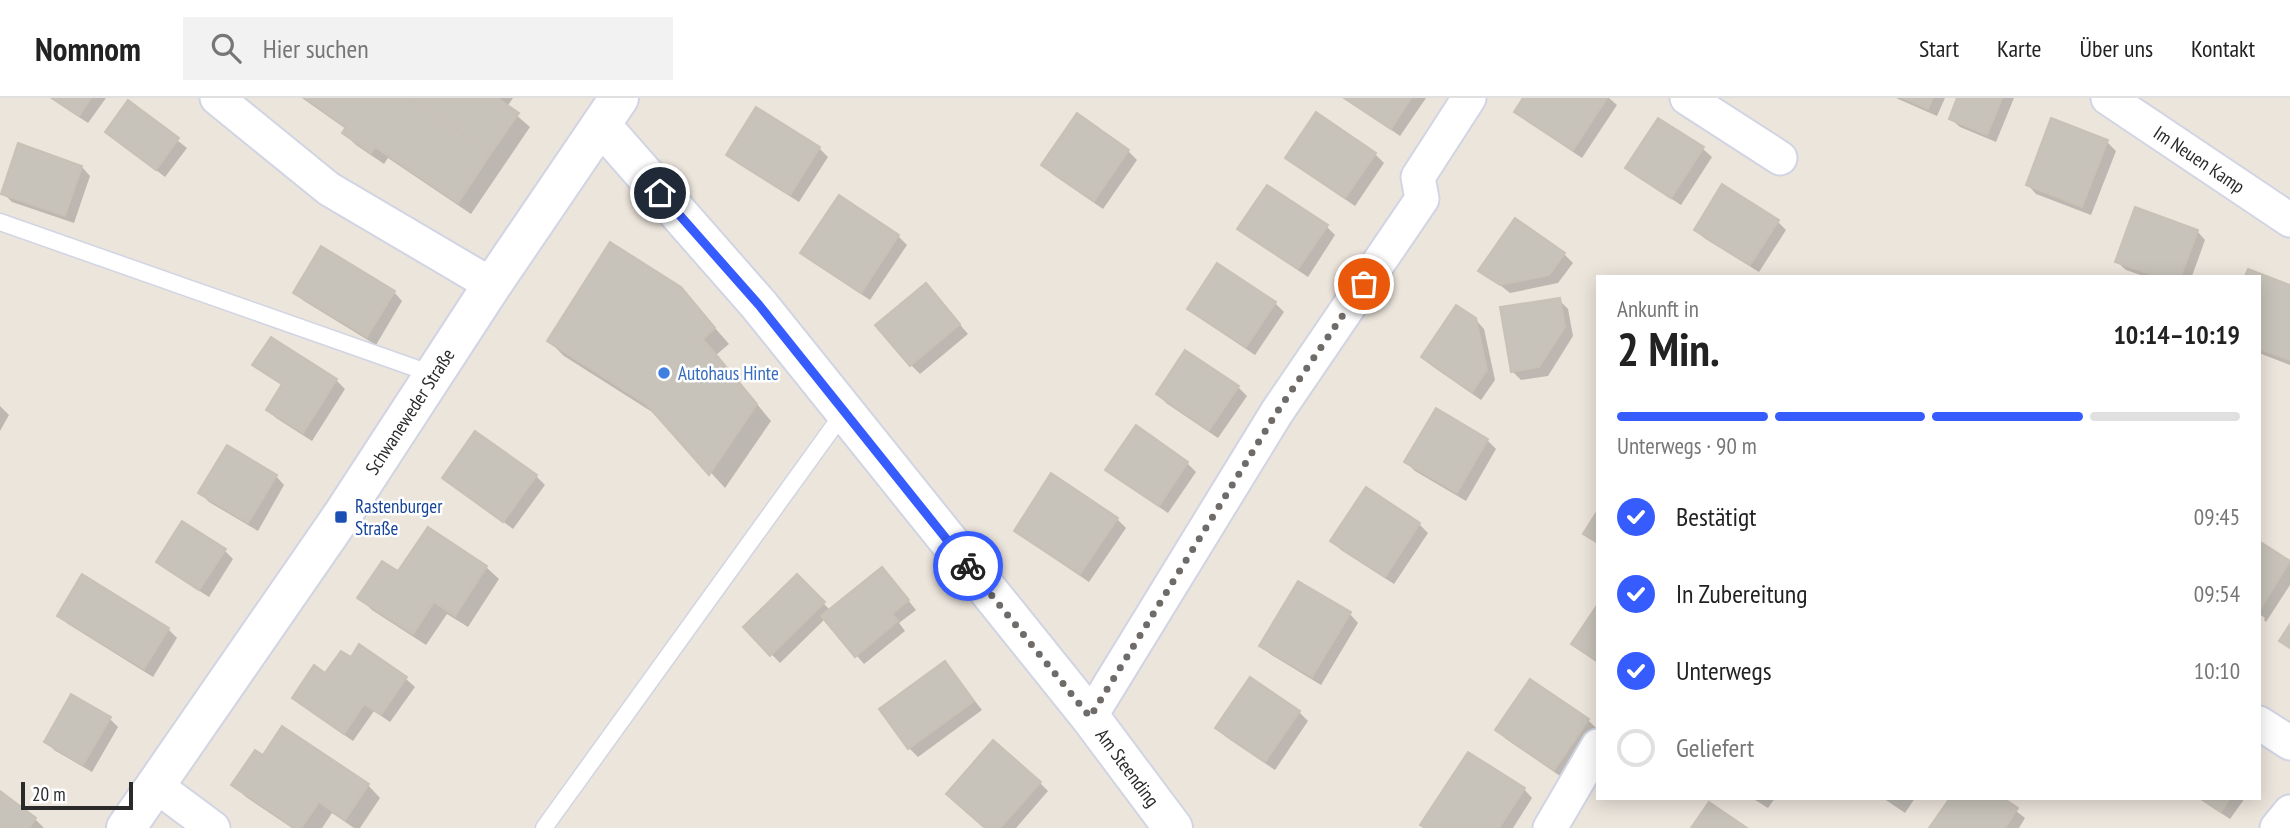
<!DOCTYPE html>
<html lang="de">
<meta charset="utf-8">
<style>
:root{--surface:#fff;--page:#f2f2f2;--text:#222;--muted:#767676;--line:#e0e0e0;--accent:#375cfe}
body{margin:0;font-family:"PT Sans Narrow",sans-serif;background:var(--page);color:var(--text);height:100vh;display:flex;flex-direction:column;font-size:26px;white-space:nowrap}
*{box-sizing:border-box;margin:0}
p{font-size:23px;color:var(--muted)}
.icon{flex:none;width:38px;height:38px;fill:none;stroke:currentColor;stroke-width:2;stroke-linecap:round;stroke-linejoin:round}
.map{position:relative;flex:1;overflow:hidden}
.sheet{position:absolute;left:1596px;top:177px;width:665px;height:525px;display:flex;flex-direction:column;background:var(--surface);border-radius:0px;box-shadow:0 4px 18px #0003}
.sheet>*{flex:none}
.scale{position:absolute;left:21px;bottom:18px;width:112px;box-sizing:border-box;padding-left:7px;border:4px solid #2a2a2a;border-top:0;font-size:19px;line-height:24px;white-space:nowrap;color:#2a2a2a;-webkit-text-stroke:5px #fff;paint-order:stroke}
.pin{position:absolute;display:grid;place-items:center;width:60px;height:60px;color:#fff;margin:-30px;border:4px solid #fff;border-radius:50%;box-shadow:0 2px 7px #0007}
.courier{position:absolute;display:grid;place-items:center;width:70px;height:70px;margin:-35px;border:5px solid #375cfe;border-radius:50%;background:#fff;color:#222;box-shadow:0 2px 9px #0007}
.head em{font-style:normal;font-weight:700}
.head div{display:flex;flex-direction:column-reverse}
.head{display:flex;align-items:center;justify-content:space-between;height:119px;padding:0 21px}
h1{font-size:46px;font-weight:700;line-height:52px}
.bar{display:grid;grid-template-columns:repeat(4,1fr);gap:10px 7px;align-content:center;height:84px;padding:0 21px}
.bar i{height:9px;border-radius:5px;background:var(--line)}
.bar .on{background:var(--accent)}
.bar p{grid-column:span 4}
ol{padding:0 21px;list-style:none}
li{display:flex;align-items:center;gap:21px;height:77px}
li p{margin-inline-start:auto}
li .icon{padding:7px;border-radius:50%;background:var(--accent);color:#fff;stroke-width:4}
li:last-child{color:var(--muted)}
li i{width:38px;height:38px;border:4px solid var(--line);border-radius:50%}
header{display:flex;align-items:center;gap:42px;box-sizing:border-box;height:98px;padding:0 35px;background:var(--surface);border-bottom:2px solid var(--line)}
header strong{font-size:33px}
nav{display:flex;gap:38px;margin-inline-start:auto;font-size:24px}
.search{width:490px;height:63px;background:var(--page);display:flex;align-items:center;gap:18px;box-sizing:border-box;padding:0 24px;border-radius:0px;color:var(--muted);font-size:26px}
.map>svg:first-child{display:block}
</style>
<header>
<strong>Nomnom</strong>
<div class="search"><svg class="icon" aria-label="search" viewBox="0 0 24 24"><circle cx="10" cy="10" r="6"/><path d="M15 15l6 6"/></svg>Hier suchen</div>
<nav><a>Start</a><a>Karte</a><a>Über uns</a><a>Kontakt</a></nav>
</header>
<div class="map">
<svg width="2290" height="730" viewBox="0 0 2290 730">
<rect width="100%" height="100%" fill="#ece5dc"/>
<g fill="#0003">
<path d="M50,0H106L88,25Z"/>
<path d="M302,0H513L507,9L530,29L471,116L388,60L384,66L356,47L344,35L346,31Z"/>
<path d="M1345,0H1426L1400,38Z"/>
<path d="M1525,0H1609L1617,7L1582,60L1525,22L1516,13Z"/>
<path d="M1896,0H1945L1937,18Z"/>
<path d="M1959,0H2014L1996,44L1960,29L1951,21Z"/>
<path d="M129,5L187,50L165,79L107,34Z"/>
<path d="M2107,44L2116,53L2091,117L2036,96L2028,87Z"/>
<path d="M20,48L82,69L90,78L74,125L12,104L3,95Z"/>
<path d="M819,50L828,59L799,104L737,65L728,56Z"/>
<path d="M1703,51L1712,59L1681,107L1636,78L1627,70Z"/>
<path d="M1128,53L1137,62L1103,111L1052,76L1044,67Z"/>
<path d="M1375,56L1384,65L1355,108L1296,68L1287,60Z"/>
<path d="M1777,123L1786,132L1759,174L1704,140L1696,131Z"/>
<path d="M1327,129L1335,137L1308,179L1248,139L1239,131Z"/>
<path d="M2197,133L2205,142L2192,178H2143L2126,172L2117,164Z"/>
<path d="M898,138L907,147L870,202L811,163L802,154Z"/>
<path d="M1564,156L1573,165L1558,185L1510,195L1481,172Z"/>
<path d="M2249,174L2290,189V267L2259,255V178H2247Z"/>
<path d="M926,187L968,236L920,276L911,267Z"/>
<path d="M680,190L729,246L716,257L771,323L725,390L660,319L564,258L549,243Z"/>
<path d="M295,194H394L402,203L376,247L304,203Z"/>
<path d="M1559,202L1568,211L1573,238L1548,278L1521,282L1512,273Z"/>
<path d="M1275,205L1284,214L1255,257L1198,219L1189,211Z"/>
<path d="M1475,221L1484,231L1495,282L1481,302L1432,268L1423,259Z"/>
<path d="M255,267L336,282L345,291L312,343L276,320L268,312L283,288L263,275Z"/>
<path d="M1238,289L1247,298L1218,340L1166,305L1158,296Z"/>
<path d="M0,308L9,317L0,333Z"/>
<path d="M1436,312L1487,342L1496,351L1466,403L1415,373L1406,364Z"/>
<path d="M1187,365L1196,374L1168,415L1116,380L1108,371Z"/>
<path d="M276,378L284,387L258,433L209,404L200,395Z"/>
<path d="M536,378L545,387L513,431L444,380Z"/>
<path d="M1117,421L1126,430L1089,484L1025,441L1016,433Z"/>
<path d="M1419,426L1428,435L1394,486L1341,452L1333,443Z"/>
<path d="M2259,445L2290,465V487L2266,524L2264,522L2265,520L2259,516Z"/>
<path d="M224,452L233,461L209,499L167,472L158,464Z"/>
<path d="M486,469L499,481L468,529L447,516L426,547L372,512L360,500L399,476Z"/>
<path d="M797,479L831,513L890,480L916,512L899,525L905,533L864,566L825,521L780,565L745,529Z"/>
<path d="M1598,509V565L1573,546Z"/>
<path d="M1350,516L1358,525L1321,587L1270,556L1261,547Z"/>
<path d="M59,517L168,531L177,540L153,579L68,526Z"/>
<path d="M360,549L406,581L415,589L390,624L374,613L353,643L303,608L294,600L351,562Z"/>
<path d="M945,565L982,612L918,659L909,650Z"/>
<path d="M1299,614L1308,623L1275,672L1226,639L1218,630Z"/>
<path d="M109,620L118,629L92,674L54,652L46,643Z"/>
<path d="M1588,622L1597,631L1563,680L1506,641L1497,632Z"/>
<path d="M263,659L368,687L380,700L360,730H354L332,715L322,730H292L246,699L233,687Z"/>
<path d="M1040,685L1048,693L1016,730H986Z"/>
<path d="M1524,691L1532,700L1513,730H1426Z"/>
<path d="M0,695L35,721L44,730H0Z"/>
<path d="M1752,700H1775L1768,710Z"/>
<path d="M1883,700H1915L1905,715Z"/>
<path d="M1952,700H1999L2025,720L2019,730H1931Z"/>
<path d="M2198,700H2245L2230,721Z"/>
</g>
<g fill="#c7c3ba" stroke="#c8c1b5" stroke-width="2">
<path d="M52,0H91L79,18Z"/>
<path d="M305,0H410L491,55L458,105L375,49L371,55L342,35L346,29Z"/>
<path d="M410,0H497L519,15L491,55Z"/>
<path d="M1344,0H1411L1391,31Z"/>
<path d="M1523,0H1607L1573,52L1514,14Z"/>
<path d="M1903,0H1933L1928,11Z"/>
<path d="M1957,0H2002L1987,37L1949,21Z"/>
<path d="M128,2L179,40L156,72L105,34Z"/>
<path d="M756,9L820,49L790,97L726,57Z"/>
<path d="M1316,14L1376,55L1345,100L1285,60Z"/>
<path d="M1077,15L1129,52L1094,103L1041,67Z"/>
<path d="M1658,20L1704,49L1671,100L1625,70Z"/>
<path d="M2051,20L2108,42L2082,109L2026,87Z"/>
<path d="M18,45L82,68L65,118L1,96Z"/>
<path d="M1722,86L1779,122L1750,167L1694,132Z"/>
<path d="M1267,87L1328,127L1298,171L1237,131Z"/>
<path d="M839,97L899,137L861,195L800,155Z"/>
<path d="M2135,109L2198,132L2181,178H2156L2115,164Z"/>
<path d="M1515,120L1565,155L1549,177L1500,187L1478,173Z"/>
<path d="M610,144L681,189L715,230L703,241L757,306L709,377L647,307L547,243Z"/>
<path d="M321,148L395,193L367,239L293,195Z"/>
<path d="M1217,165L1276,204L1246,249L1187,211Z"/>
<path d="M2248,171L2290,187V262L2259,251V178H2245Z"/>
<path d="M926,185L960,226L910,268L875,227Z"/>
<path d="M1560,200L1565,229L1539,269L1511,274L1500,209Z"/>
<path d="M1456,207L1476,220L1487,272L1472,294L1421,259Z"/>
<path d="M271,239L337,281L303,335L266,312L282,286L252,267Z"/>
<path d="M1185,252L1239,288L1209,332L1156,296Z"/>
<path d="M1436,310L1488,341L1457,395L1404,364Z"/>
<path d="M1136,327L1188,364L1159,408L1105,372Z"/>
<path d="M475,333L537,377L503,424L442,380Z"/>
<path d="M227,347L277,377L248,425L198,395Z"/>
<path d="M1051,375L1118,420L1080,476L1014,433Z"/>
<path d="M1366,389L1420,425L1385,479L1330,443Z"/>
<path d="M1598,412V445L1583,436Z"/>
<path d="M182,423L226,451L199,492L156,464Z"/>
<path d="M428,429L487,468L455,518L434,504L413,536L357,500L382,463L398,473Z"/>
<path d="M2259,443L2290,463L2259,513Z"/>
<path d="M882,469L909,502L892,516L898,523L855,559L821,518Z"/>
<path d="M82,476L169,530L144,571L57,518Z"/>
<path d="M797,476L825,504L770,558L743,529Z"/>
<path d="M1298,483L1351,514L1312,579L1259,548Z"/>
<path d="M1598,506V564L1571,546Z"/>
<path d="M2290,526V550L2279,543Z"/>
<path d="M359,546L407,579L381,617L364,606L344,636L292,600L314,567L325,575L341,553L351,559Z"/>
<path d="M945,563L974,603L908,651L879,611Z"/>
<path d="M1250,579L1300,613L1265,664L1215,630Z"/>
<path d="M1530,581L1589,621L1554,672L1495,632Z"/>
<path d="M71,596L111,619L83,667L44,644Z"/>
<path d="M282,628L369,686L345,722L319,704L301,730H295L231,687L255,652L263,657Z"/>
<path d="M993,642L1041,684L1000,730H985L946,696Z"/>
<path d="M1468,654L1525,690L1499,730H1425L1420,727Z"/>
<path d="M0,693L36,720L29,730H0Z"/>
<path d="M1950,700H2003L2018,710L2005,730H1929Z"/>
<path d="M2200,700H2230L2221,714Z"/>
<path d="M1709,704L1747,730H1691Z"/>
</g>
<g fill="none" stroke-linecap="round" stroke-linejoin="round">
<defs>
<g id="service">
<path d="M0,124L435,277"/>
<path d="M544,730L844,314"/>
</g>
<g id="minor">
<path d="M217,0L329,91L492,187"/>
<path d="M1687,0L1780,60"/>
<path id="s1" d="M2108,0L2290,122"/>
<path d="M1090,619L1277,314L1422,101L1418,79L1469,0"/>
<path d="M2259,625L2290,645"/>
<path d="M155,687L213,730"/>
<path d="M1550,730L1598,648"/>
<path d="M2277,730L2290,714"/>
</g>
<g id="tertiary">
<path id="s2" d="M601,27L759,207L1090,619L1173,730"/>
</g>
<g id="secondary">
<path id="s3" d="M126,730L341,419L492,187L619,0"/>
</g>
</defs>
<use href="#service" stroke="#d1d4e3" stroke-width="19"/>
<use href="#minor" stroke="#d1d4e3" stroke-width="37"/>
<use href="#tertiary" stroke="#d1d4e3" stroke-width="42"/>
<use href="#secondary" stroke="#d1d4e3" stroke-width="42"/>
<use href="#service" stroke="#fff" stroke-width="16"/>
<use href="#minor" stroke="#fff" stroke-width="33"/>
<use href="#tertiary" stroke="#fff" stroke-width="38"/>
<use href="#secondary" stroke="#fff" stroke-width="38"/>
</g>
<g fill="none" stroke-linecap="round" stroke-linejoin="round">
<path stroke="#6e6b68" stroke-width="7" stroke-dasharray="0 12.6" d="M968,468L1090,619L1277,314L1364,186"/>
<path stroke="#375cfe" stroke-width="9" d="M660,95L759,207L968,468"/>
</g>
<circle fill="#3f7fe0" stroke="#fff" stroke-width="2.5" cx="664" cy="275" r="7"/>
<rect fill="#1a4fb4" stroke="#fff" stroke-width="2.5" x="334" y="412" width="14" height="14" rx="3.5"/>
<g text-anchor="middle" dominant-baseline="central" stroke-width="5" stroke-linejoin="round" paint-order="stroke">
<g font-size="19" fill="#2a2a2a" stroke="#fff">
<text stroke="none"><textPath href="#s1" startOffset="110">Im Neuen Kamp</textPath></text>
<text stroke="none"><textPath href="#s3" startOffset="504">Schwaneweder Straße</textPath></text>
<text stroke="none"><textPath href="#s2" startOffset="831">Am Steending</textPath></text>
</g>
<g font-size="19" fill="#366cbe" stroke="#fff" text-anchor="start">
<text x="678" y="275">Autohaus Hinte</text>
</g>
<g font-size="19" fill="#164399" stroke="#fff" text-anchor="start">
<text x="355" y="408">Rastenburger<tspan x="355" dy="22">Straße</tspan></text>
</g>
</g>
</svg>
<div class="scale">20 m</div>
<div class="pin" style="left:1364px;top:186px;background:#ea580c"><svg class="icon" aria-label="bag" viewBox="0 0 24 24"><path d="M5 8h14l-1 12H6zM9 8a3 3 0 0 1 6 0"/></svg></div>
<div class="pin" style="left:660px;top:95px;background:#1f2937"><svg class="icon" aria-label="home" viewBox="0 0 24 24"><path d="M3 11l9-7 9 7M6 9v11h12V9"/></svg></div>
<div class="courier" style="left:968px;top:468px"><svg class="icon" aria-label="bike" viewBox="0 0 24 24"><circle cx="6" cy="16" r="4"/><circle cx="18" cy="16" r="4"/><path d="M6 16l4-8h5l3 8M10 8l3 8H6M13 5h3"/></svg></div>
<section class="sheet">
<div class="head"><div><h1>2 Min.</h1><p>Ankunft in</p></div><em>10:14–10:19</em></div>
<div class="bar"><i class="on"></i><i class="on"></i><i class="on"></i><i></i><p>Unterwegs · 90 m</p></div>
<ol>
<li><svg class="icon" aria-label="check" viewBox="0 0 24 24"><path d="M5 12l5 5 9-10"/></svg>Bestätigt<p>09:45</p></li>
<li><svg class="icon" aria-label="check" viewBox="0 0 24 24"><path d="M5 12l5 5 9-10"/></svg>In Zubereitung<p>09:54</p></li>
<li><svg class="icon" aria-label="check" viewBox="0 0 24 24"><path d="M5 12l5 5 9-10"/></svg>Unterwegs<p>10:10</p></li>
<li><i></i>Geliefert</li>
</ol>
</section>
</div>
